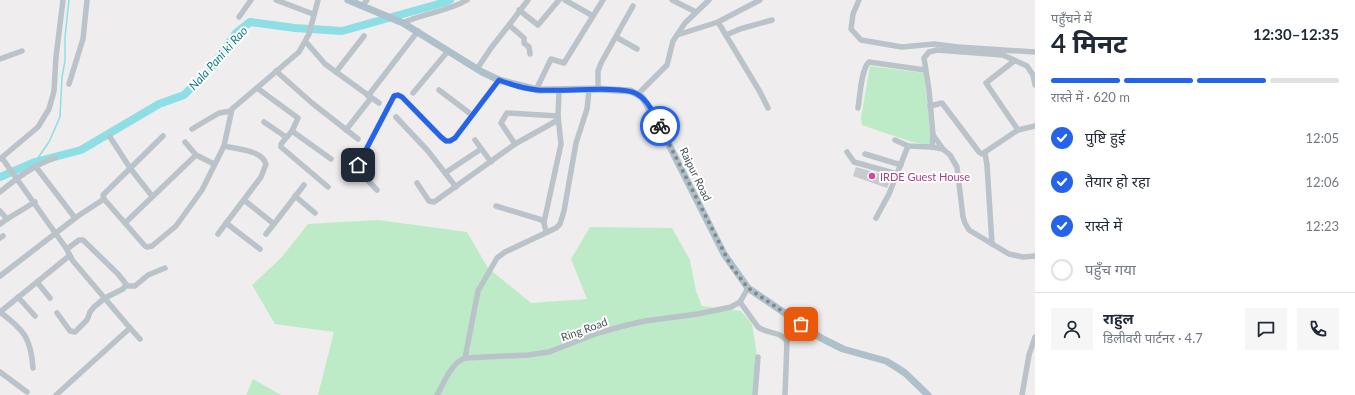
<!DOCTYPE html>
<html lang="hi">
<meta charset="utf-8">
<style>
:root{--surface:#fff;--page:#f6f6f7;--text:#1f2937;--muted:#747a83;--line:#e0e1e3;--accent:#2563eb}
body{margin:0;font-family:Lato,"Noto Sans Devanagari",sans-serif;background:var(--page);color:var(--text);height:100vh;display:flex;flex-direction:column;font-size:15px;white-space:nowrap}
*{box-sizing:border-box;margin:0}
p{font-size:13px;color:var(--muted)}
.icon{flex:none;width:22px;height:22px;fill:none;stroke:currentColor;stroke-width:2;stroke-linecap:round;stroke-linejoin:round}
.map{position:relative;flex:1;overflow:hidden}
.side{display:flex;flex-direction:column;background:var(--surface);width:320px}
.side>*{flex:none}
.pin{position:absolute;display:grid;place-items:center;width:34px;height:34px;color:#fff;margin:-17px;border-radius:8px;box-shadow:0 2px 6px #0006}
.courier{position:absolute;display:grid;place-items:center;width:40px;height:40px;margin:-20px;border:3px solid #2563eb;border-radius:50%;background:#fff;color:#222;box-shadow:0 1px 5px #0007}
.headline em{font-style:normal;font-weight:700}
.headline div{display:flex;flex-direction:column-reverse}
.headline{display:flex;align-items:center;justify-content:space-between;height:68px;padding:0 16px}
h1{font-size:26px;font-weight:700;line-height:30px}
.bar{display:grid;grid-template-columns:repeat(4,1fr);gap:6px 4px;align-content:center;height:48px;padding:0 16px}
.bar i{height:5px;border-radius:3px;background:var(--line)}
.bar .current{background:var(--accent)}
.bar p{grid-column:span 4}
.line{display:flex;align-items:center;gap:10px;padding:0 16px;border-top:1px solid var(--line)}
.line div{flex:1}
.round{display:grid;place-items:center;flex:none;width:42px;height:42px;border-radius:0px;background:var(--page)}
ol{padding:0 16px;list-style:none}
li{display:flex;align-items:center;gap:12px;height:44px}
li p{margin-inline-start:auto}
li .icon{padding:4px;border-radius:50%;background:var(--accent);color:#fff;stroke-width:4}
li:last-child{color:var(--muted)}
li i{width:22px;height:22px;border:2px solid var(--line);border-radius:50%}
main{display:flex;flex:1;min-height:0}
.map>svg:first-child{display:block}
</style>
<main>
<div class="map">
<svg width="1035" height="395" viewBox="0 0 1035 395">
<rect width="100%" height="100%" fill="#efeded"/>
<g fill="#bdebc8">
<path d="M870,66L924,73L931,138L929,145L912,142L862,125L861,118Z"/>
<path d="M378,220L467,232L488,268L531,303L587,299L571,259L590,227L672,228L690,260L696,291L702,306L741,311L752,324L757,355L754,395H318L334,332L275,324L252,285L282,257L308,224Z"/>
<path d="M253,379L281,395H246Z"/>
</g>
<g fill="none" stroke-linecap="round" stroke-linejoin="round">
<path stroke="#8ddfe5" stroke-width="1.5" d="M35,162L49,142L60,117L62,77L65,61V37L69,0"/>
<path stroke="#8ddfe5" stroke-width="8" d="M0,177L35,162L81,150L159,104L184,95L211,68L236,33L250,22L295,28L342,31L446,2L450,0"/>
</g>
<path fill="#c7cbce" d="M856,167L891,177L887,188L853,176Z"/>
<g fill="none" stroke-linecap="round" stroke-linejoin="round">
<g stroke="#b9c3c9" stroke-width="5.5">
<path d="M276,0L313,14"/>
<path d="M672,0L696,12"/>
<path d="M859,0L853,14L851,29L861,40L902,47L934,44L958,47L1035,52"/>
<path d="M362,6L367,0"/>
<path d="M519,10L538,25L559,0"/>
<path d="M593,16L603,0"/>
<path d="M239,17L251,0"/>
<path d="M718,22L760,92L768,108"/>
<path d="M403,23C424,13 447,12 467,0"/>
<path d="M509,25L528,0"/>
<path d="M677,35L718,22L760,0"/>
<path d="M726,35L740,29L772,20"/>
<path d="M616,37L637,49"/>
<path d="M306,42L325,64L379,103"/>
<path d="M0,59L22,51"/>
<path d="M1014,61L986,83L1018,130"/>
<path d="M477,69L491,48L509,25L524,38V43L529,47L530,54"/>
<path d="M276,71L312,103L358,139"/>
<path d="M336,72L364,36"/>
<path d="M69,84L83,39L87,0"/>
<path d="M1035,85L1033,75L1027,66L1003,55L937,50L929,52L924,58L929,90L933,135L932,147L943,149L950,155L957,167L963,217L965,223L969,230L1009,254L1023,257L1035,256"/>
<path d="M257,88L298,118L292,131L281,144V147L328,187"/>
<path d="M598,89V71L601,63L633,6"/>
<path d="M439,90L472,115"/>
<path d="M536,90L551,59L564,63L593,16L565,0"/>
<path d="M413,93L448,51"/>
<path d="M638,94L667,65L673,41L685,23L709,0"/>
<path d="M368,96L418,31"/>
<path d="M930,106L942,103L979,152L982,154L1018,130L1035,126"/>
<path d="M858,108C860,97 861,69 869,62L925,70"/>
<path d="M396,117L428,151L456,187"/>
<path d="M264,122L286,137"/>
<path d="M192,129L219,113L231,111"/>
<path d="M346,130L371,98"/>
<path d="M292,131L331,159"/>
<path d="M933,135L943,149"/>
<path d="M163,136L103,195L104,199L145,246L147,247L152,246L176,226L202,190L224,146L232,109L299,52L309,34L318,0"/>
<path d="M110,137L130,168L152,196"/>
<path d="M475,140L491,162"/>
<path d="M895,140L908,146L932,147"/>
<path d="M185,142L196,155L214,164"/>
<path d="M515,144L558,120"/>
<path d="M847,152L854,162L897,174"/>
<path d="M985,153L987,165L992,244"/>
<path d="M865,154L901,165"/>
<path d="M2,158L66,248L73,261L130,328L56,395"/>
<path d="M0,159L38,127L49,109L54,91L56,57L63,0"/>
<path d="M36,167L75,218"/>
<path d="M445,173L481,149"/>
<path d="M417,183L429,201L434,202L515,144L501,123L507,113L558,116"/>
<path d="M377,190L360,172L358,165L394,96L398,95L402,97L441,137L446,141H450L455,138L499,80"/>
<path d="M0,192C17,178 34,165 55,158"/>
<path d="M295,196L315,213"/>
<path d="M244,200L274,224L304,185"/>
<path d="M496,206L542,220L544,223L546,232"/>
<path d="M0,211L7,219L0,224"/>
<path d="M876,218L889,194L908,146"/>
<path d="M7,219L35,202"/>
<path d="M544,222L561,144L558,116L559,91"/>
<path d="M125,223L196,155"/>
<path d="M226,223L260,249"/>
<path d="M218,234L261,177L266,164C262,150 236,149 224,146"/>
<path d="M266,234L274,224"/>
<path d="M0,238L3,236"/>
<path d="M0,276L78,216L104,199"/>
<path d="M37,282L50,298"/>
<path d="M126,286H135L148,275L165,268"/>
<path d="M18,297L35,316"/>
<path d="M740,302L758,327C767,334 780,331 787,341L785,395"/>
<path d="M0,312L69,256"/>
<path d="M0,312C24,330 31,338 33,368"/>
<path d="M57,313L70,331L75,332L87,320L90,312L94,307L105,298L123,289L126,284L118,274L83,240H79L67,249"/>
<path d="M130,328L140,339"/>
<path d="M465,358L478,291L497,258L505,252L556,228L560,224L564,211L576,143L587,109L589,90"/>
<path d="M0,372L27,392"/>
<path d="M437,395C444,383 451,363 465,358L528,355L549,352L598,333L627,325L645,321L698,314L731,307L740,302L748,288"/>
<path d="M755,395L758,357"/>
<path d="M1022,395L1029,355L1035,337"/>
</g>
<path stroke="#aec0ca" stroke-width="7" d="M348,0L403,23L482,72L499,80L538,90L598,89L631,91L642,97L657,121L724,254L748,288L821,338L843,349L886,361L896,367L905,373L928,395"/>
</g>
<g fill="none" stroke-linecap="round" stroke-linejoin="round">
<path stroke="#81898d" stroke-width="4" stroke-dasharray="0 7.2" d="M660,126L731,266L748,288L801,324"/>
<path stroke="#2563eb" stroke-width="5" d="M358,165L394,96L398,95L402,97L441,137L446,141H450L455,138L499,80C512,85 525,89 538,90C559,92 623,85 637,94C648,100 655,115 660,126"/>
</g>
<circle fill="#d1479c" stroke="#fff" stroke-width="1.5" cx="872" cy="176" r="4"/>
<g text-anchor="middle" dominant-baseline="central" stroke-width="4" stroke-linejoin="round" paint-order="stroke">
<g font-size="11" fill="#465359" stroke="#fff">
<text transform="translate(696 174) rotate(64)">Raipur Road</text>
<text transform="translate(584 329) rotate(-20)">Ring Road</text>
</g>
<g font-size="11" fill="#b23c85" stroke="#fff" text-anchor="start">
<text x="880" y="176">IRDE Guest House</text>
</g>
<g font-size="12" font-style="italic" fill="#158087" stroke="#fff">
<text transform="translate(218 58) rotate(-48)">Nala Pani ki Rao</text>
</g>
</g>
</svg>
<div class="pin" style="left:801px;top:324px;background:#ea580c"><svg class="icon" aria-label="bag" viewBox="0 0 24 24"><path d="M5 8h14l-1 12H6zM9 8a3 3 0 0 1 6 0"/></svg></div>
<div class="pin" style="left:358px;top:165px;background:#1f2937"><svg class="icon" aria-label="home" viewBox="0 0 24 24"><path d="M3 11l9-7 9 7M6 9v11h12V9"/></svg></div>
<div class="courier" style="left:660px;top:126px"><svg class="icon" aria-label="bike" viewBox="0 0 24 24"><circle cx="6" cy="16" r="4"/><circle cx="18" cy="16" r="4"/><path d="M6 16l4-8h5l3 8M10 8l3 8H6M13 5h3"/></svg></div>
</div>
<section class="side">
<div class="headline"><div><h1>4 मिनट</h1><p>पहुँचने में</p></div><em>12:30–12:35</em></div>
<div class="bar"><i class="current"></i><i class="current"></i><i class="current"></i><i></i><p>रास्ते में · 620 m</p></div>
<ol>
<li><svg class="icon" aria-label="check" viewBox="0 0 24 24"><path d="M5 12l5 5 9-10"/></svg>पुष्टि हुई<p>12:05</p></li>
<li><svg class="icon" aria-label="check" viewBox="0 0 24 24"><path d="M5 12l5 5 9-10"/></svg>तैयार हो रहा<p>12:06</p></li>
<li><svg class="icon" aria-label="check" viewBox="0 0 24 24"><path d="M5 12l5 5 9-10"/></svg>रास्ते में<p>12:23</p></li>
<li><i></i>पहुँच गया</li>
</ol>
<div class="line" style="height:72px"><a class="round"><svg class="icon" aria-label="person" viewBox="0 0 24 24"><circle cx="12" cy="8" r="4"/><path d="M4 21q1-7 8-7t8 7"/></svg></a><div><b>राहुल</b><p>डिलीवरी पार्टनर · 4.7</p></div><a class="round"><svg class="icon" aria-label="chat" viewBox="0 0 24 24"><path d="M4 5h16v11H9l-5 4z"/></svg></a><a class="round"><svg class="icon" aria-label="phone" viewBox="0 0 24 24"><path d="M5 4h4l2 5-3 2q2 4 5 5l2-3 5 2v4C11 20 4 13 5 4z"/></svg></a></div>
</section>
</main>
